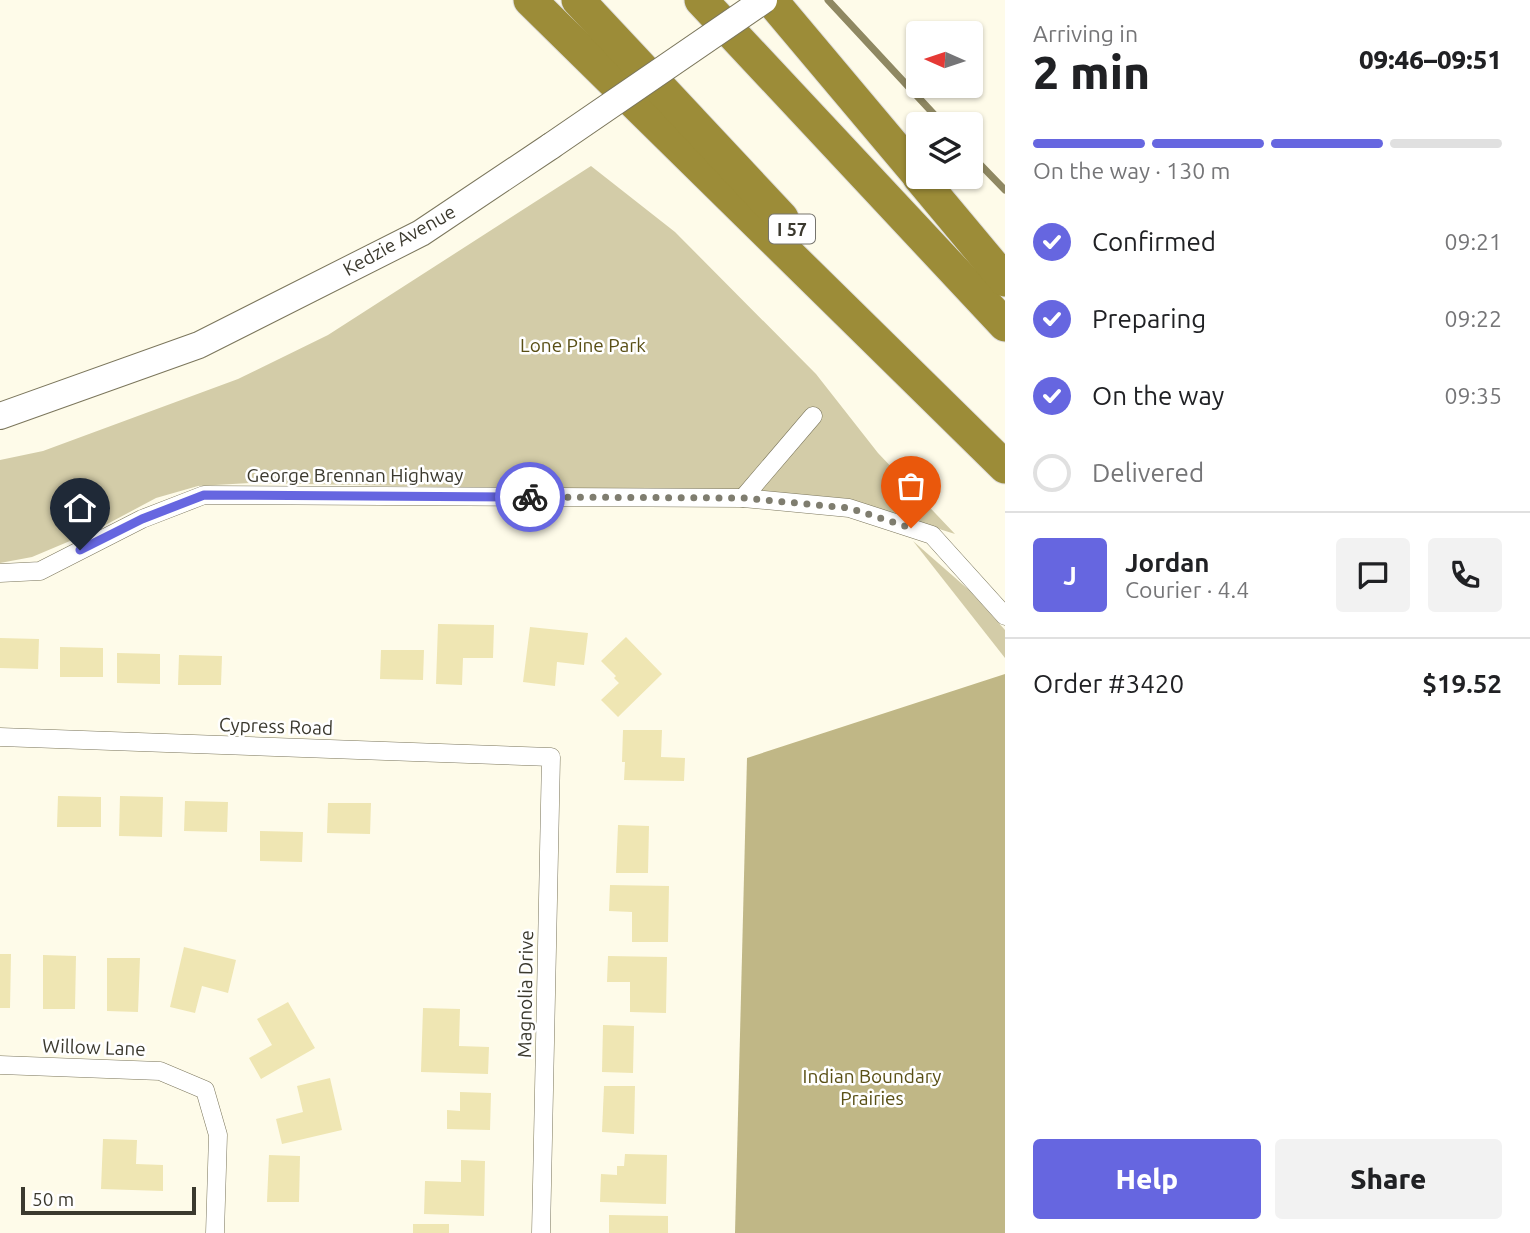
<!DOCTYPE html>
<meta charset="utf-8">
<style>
:root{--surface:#fff;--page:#f2f2f2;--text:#202124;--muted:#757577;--line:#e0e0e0;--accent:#6666e0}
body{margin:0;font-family:Ubuntu,sans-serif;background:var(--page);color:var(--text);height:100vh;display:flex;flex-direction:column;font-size:26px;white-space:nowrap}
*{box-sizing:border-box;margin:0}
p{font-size:23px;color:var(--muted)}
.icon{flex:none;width:38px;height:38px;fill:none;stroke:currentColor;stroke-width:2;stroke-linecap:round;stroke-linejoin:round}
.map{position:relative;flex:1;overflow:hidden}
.side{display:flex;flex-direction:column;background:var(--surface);width:525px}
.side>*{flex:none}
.needle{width:46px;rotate:273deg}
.fabs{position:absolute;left:906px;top:21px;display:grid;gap:14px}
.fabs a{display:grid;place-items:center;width:77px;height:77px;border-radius:7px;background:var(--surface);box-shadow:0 2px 5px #0004;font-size:35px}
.scale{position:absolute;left:21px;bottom:18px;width:175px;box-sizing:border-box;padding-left:7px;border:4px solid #3b392e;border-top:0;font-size:19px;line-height:24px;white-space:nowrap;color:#3b392e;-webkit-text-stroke:5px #fff;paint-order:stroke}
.pin{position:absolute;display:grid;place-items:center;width:60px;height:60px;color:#fff;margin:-72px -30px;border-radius:50% 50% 50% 0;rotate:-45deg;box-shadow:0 0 7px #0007}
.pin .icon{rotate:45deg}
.courier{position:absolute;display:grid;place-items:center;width:70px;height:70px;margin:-35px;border:5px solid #6666e0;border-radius:50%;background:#fff;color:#222;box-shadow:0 2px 9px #0007}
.overview em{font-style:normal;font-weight:800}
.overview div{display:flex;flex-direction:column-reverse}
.overview{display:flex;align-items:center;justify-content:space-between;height:119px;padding:0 28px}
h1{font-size:46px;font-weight:800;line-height:52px}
.bar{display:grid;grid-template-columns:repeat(4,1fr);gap:10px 7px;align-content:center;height:84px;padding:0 28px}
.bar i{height:9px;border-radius:5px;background:var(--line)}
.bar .current{background:var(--accent)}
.bar p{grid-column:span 4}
.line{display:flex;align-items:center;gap:18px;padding:0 28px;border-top:2px solid var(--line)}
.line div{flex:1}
.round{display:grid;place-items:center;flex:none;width:74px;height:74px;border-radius:7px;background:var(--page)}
ol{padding:0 28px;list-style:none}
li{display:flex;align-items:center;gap:21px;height:77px}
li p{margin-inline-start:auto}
li .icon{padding:7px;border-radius:50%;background:var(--accent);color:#fff;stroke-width:4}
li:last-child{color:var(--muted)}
li i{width:38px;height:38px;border:4px solid var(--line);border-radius:50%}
.primary-button{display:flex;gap:14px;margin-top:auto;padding:14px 28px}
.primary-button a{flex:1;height:80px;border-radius:7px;background:var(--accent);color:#fff;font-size:28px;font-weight:800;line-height:80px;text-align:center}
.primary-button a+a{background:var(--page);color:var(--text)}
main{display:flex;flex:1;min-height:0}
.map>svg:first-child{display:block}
</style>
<main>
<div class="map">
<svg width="1005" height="1233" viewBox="0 0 1005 1233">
<rect width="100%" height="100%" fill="#fefbe9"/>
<g fill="#d3cca8">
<path d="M591,166L675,232L816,374L878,453L955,534L898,516L502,488L250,483L198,486L156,498L96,530L32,557L0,563V460L43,451L238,379L328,335Z"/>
<path d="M913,541L969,590L1005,630V658Z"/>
</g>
<path fill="#c0b786" d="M1005,674V1233H735L747,758Z"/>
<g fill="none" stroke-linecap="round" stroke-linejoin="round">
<g stroke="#8f8862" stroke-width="7">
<path d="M828,0L943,124"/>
<path d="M971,155L1005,190"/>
</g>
</g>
<g fill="#efe6b3">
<path d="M438,624L494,625L493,658H463L462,685L436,684Z"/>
<path d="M530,627L588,633L584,665L557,662L555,686L523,682Z"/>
<path d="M626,637L662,674L618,717L601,700L619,683L614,678L616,676L601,661Z"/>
<path d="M0,638L39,639L38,669L0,668Z"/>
<path d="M60,647L103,648V677H60Z"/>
<path d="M381,650H424L423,680L380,679Z"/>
<path d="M117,653L160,654V684L117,683Z"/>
<path d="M179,655L222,656L221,685H178Z"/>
<path d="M623,730H662L661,757L685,758L684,781L624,780L625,762H622Z"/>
<path d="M58,796L101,797V827H57Z"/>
<path d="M120,796L163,797L162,837L119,836Z"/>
<path d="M185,801L228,802L227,832L184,831Z"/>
<path d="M328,803H371L370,834L327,833Z"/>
<path d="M618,825L649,826L648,873H616Z"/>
<path d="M260,831L303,832L302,862L260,861Z"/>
<path d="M610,885L669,886L668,942H632V912L609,911Z"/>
<path d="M184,947L236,960L228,993L202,986L195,1013L170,1007Z"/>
<path d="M0,954H11L10,1008H0Z"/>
<path d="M43,955L76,956L75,1009H43Z"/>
<path d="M608,956L667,957L666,1013L630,1012V982H607Z"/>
<path d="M107,958H140L138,1012L107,1011Z"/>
<path d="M288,1002L315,1048L261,1079L249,1058L272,1045L257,1019Z"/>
<path d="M423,1008L460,1009L459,1046L489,1047L488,1074L421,1072Z"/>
<path d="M603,1025L634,1026L633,1073L602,1072Z"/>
<path d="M330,1078L342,1130L282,1144L276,1119L303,1112L297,1086Z"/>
<path d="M604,1086H635L634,1134L602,1132Z"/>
<path d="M460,1092L491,1093L490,1130L447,1129V1110L460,1111Z"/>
<path d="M103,1139L137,1140L136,1164L163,1165V1191L101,1189Z"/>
<path d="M625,1154L667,1155L666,1204L600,1202L601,1174L617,1175V1166H624Z"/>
<path d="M269,1155L300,1156L299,1202H267Z"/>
<path d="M461,1160L485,1161L484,1216L424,1214L425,1181L461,1182Z"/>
<path d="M609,1215L668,1216V1233H609Z"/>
<rect x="413" y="1224" width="36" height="9"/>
</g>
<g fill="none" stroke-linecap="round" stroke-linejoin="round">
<defs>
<g id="street">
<path d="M743,498L813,416"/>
<path d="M0,573L40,571L142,519L204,495L743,498L849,508L932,535L1005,616"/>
<path d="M0,737L551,757L541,1233"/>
<path d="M0,1065L160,1071L205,1090L218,1135L215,1233"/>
</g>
<path id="secondary" d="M0,416L199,345L421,233L551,146"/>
<g id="highway">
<path d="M530,0L1005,467"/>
<path d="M578,0L782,218"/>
<path d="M701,0L1005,325"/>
<path d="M771,0L919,176"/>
<path d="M919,177L1005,280"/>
</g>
</defs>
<use href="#street" stroke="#7b765c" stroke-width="19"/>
<use href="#secondary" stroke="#7b765c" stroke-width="28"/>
<use href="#highway" stroke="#e0dfde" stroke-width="35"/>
<use href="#street" stroke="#fff" stroke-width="18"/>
<use href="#secondary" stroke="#fff" stroke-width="26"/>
<use href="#highway" stroke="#9c8c38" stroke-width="33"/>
<defs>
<path id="secondary-bridge" d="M551,146L764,0"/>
</defs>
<use href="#secondary-bridge" stroke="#7b765c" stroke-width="28" stroke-linecap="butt"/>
<use href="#secondary-bridge" stroke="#fff" stroke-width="26"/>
</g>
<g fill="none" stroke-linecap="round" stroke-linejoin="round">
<path stroke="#7f7d6f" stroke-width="7" stroke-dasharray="0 12.6" d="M530,497L743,498L849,508L911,528"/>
<path stroke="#6666e0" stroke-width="9" d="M80,550L142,519L204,495L530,497"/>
</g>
<g text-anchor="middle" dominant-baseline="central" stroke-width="5" stroke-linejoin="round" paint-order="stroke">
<rect fill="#fff" stroke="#76746d" stroke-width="2" x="769" y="214.5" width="46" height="29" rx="5"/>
<g font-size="18" font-weight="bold" fill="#3b392e">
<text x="792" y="229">I 57</text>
</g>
<g font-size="19" fill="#3b392e" stroke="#fff">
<text transform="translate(399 240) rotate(-29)">Kedzie Avenue</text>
<text x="355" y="475">George Brennan Highway</text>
<text transform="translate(276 726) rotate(2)">Cypress Road</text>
<text transform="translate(525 994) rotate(-89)">Magnolia Drive</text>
<text transform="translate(94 1047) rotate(2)">Willow Lane</text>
</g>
<g font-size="19" fill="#594f15" stroke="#fff">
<text x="583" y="345">Lone Pine Park</text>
<text x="872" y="1076">Indian Boundary<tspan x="872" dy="22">Prairies</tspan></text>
</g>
</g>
</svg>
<div class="fabs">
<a><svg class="needle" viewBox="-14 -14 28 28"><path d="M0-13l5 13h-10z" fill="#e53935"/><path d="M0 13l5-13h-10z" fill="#757577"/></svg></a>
<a><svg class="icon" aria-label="layers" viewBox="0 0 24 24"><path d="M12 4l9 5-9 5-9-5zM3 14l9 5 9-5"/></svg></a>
</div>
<div class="scale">50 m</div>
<div class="pin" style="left:911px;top:528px;background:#ea580c"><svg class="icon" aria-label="bag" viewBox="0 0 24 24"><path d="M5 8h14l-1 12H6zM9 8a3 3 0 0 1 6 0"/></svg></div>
<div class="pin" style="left:80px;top:550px;background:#1f2937"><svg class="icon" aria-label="home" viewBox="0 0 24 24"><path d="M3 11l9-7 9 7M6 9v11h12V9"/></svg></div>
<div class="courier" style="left:530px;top:497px"><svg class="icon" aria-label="bike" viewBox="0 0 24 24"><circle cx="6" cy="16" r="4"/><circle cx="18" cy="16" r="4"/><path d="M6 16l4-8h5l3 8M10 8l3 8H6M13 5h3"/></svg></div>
</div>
<section class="side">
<div class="overview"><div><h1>2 min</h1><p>Arriving in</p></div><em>09:46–09:51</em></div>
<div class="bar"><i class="current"></i><i class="current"></i><i class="current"></i><i></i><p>On the way · 130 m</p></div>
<ol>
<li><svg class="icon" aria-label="check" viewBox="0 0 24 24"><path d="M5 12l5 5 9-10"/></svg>Confirmed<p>09:21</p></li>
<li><svg class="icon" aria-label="check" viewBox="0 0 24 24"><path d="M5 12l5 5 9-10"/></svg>Preparing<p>09:22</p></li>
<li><svg class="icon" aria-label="check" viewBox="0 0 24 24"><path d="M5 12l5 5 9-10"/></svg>On the way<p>09:35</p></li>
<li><i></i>Delivered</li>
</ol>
<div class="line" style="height:126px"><b class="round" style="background:var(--accent);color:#fff">J</b><div><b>Jordan</b><p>Courier · 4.4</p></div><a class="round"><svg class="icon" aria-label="chat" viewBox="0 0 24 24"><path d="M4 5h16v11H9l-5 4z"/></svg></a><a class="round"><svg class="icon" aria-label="phone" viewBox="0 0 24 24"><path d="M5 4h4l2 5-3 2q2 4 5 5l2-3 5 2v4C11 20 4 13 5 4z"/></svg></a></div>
<div class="line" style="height:91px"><div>Order #3420</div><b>$19.52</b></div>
<div class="primary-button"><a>Help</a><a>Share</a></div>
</section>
</main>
